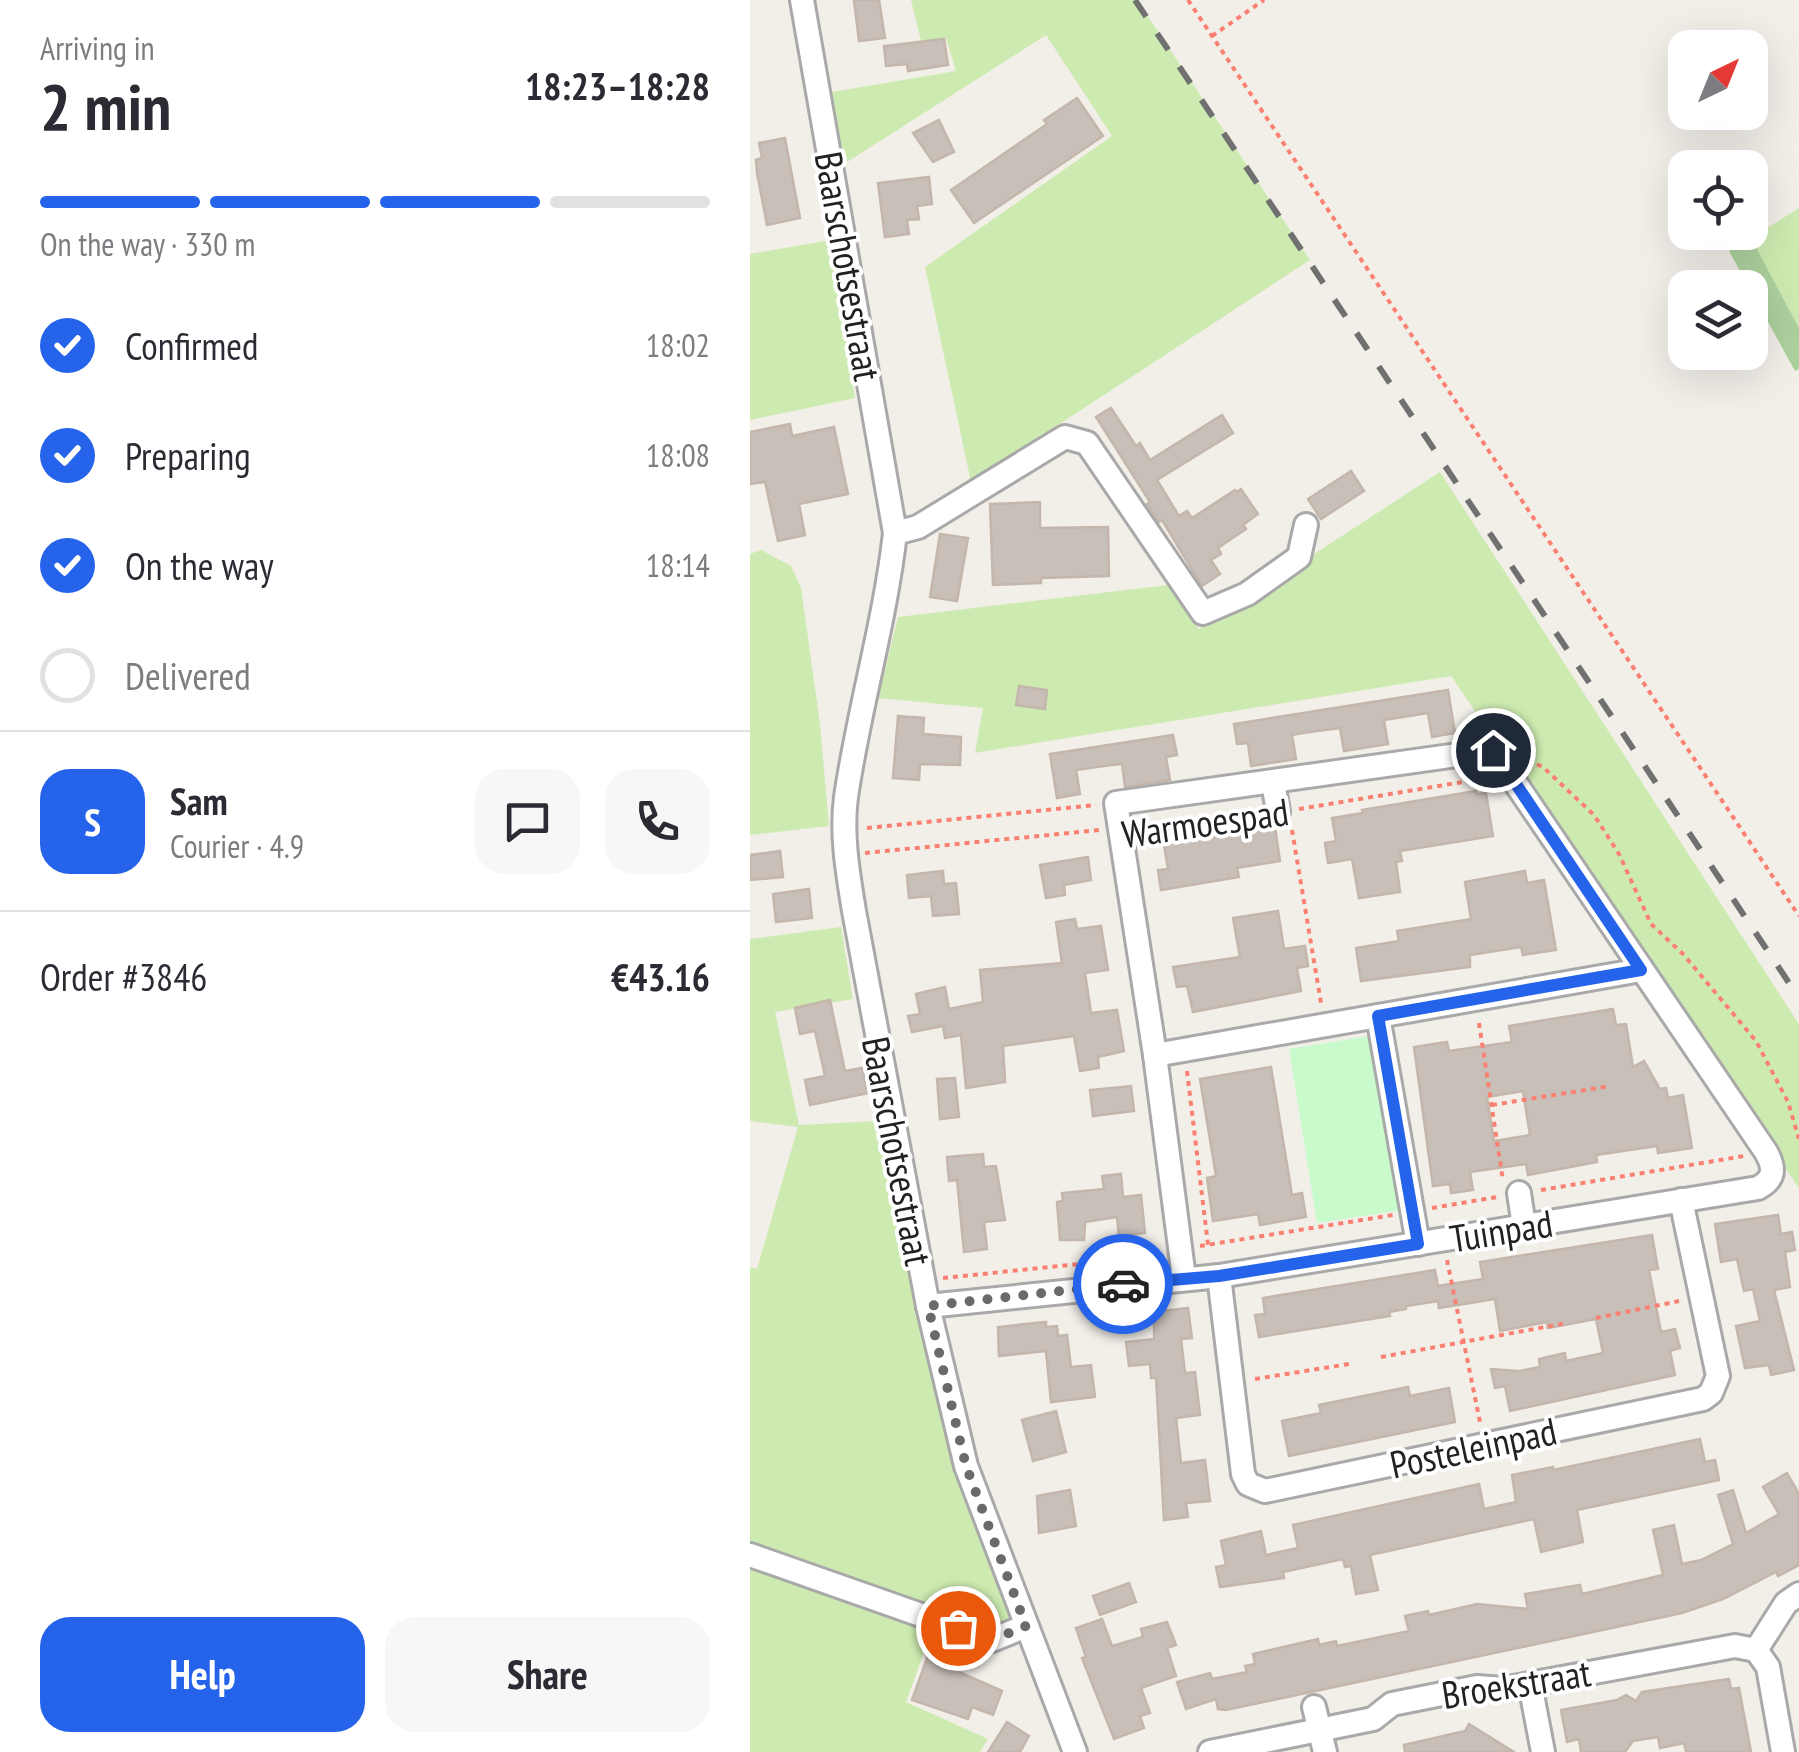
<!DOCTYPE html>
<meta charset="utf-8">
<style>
:root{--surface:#fff;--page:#f7f7f7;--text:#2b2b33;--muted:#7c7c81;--line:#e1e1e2;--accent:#2563eb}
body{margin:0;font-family:"PT Sans Narrow",sans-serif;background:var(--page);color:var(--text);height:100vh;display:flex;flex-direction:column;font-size:38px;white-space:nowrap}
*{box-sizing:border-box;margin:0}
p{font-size:32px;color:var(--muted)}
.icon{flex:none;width:55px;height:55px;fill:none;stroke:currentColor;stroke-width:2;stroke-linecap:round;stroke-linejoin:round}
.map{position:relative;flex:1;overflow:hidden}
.drawer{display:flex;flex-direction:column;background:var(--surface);width:750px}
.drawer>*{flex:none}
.needle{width:65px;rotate:43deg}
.buttons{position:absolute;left:918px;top:30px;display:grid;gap:20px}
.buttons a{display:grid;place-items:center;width:100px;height:100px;border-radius:20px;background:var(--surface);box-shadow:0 10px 40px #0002;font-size:50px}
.pin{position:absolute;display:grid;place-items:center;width:85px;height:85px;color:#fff;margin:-42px;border:5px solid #fff;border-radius:50%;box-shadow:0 2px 10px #0007}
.courier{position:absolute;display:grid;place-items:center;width:100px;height:100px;margin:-50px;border:8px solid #2563eb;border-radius:50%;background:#fff;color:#222;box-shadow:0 2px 12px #0007}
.head em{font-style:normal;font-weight:800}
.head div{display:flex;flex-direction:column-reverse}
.head{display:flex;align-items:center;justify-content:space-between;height:170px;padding:0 40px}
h1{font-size:65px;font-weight:800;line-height:75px}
.bar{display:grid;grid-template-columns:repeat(4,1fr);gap:15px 10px;align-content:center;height:120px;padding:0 40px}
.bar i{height:12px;border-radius:8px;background:var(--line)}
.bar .active{background:var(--accent)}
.bar p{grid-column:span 4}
.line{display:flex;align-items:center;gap:25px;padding:0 40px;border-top:2px solid var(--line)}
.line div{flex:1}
.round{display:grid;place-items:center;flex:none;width:105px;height:105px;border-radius:30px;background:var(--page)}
ol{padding:0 40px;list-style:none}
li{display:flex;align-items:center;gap:30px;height:110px}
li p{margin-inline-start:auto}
li .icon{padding:10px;border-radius:50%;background:var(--accent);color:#fff;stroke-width:4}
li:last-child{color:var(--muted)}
li i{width:55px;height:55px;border:5px solid var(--line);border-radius:50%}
.action{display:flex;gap:20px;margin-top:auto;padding:20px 40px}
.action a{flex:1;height:115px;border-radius:30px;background:var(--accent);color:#fff;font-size:40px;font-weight:800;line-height:115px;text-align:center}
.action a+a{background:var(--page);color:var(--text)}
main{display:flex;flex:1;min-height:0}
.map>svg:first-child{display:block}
</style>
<main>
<section class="drawer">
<div class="head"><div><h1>2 min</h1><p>Arriving in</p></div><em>18:23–18:28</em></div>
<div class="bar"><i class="active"></i><i class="active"></i><i class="active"></i><i></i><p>On the way · 330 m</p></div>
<ol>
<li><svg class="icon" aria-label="check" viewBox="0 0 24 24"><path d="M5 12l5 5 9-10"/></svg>Confirmed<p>18:02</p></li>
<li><svg class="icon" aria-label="check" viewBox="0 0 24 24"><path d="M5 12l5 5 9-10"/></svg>Preparing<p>18:08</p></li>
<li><svg class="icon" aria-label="check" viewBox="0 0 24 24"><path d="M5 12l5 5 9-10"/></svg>On the way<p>18:14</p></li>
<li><i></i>Delivered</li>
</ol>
<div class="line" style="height:180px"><b class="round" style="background:var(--accent);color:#fff">S</b><div><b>Sam</b><p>Courier · 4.9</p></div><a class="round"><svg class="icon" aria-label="chat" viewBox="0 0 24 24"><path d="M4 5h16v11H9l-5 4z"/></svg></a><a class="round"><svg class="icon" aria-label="phone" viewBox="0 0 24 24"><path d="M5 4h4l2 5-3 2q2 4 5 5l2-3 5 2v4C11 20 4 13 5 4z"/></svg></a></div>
<div class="line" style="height:130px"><div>Order #3846</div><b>€43.16</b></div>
<div class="action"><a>Help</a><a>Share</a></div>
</section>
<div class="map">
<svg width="1049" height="1752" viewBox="0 0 1049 1752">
<rect width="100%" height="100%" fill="#f2efe9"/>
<g fill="#cdebb0">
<path d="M161,0H387L560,260L221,482L175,267L362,136L296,35L94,164L82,92L206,71L196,39L171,41Z"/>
<path d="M1049,208V328L1001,238Z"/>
<path d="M80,240L105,398L0,420V254Z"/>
<path d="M690,472L1049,1024V1188L701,676L225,753L233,708L128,698L148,617L419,585L449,629Z"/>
<path d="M11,550L41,566L51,588L70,724L79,826L0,835V554Z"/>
<path d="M91,927L103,999L25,1012L49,1125L128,1121L181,1377L203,1467L266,1621L240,1634L0,1552V1267L7,1269L48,1127L0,1121V939Z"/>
<path d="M0,1569L181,1633L156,1702L238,1739L230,1752H0Z"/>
</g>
<path fill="#add19e" d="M1001,238L1049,328V369L1045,371L979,251Z"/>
<path fill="#c8facc" d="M625,1035L652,1210L567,1223L539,1049Z"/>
<g fill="#c7bfb8" stroke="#c4b6ab" stroke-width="2.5" fill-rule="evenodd">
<path d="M104,0H129L135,38L109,41Z"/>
<path d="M194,39L198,65L158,71L157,64L136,66L134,46Z"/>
<path d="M327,98L353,136L224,223L201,190L297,124L294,120Z"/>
<path d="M189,120L204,152L183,162L163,133Z"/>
<path d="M35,138L50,218L17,225L7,173L6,160L12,158L9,143Z"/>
<path d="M179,177L182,204L167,206L169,219L157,220L159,234L135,237L128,183Z"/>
<path d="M361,408L386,446L390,443L400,460L472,415L483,433L407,480L429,516L437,511L442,518L485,490L487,492L491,489L508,514L493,525L496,529L468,548L471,554L461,560L470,574L452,586L412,520L409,522L397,504L400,502L346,417Z"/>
<path d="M40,424L42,436L84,427L98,494L49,504L55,535L28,541L15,482L0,484V432Z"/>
<path d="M601,471L614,491L571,519L558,499Z"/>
<path d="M290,502V528L358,527L359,576L291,578V583L243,585L240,504Z"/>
<path d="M190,534L218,538L207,601L180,597Z"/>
<path d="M269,686L297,690L295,709L266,705Z"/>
<path d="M698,690L705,733L682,737L678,713L634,720L638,744L594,751L590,728L553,733L542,735L546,759L501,766L498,743L487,744L484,724Z"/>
<path d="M148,716L174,718L173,734L211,737L210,765L170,764L169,780L143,778Z"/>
<path d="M423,735L427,755L416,757L420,780L375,787L372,764L361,765L326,770L330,794L307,798L300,754Z"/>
<path d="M726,791L727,794L736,793L743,836L650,851L652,861L646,862L650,892L609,898L602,859L578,863L575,843L586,841L582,818L613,813L612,810Z"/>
<path d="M525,827L530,861L487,868L489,877L411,890L408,870L418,869L414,845Z"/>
<path d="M30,851L33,877L0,880V855Z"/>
<path d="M338,857L341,880L314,885L315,895L296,898L290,865Z"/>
<path d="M193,871L194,884L206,883L209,914L183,916L181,896L159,898L157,875Z"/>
<path d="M775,871L777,883L794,880L806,950L773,955L771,947L720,955V967L611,981L606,948L649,941L647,931L721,919L715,882Z"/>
<path d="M59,889L62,918L26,922L23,894Z"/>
<path d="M528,911L534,949L555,946L558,966L547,968L551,991L443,1012L437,986L427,987L423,967L490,957L483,918Z"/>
<path d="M325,919L327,929L351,926L358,970L335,973L341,1013L367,1010L374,1051L348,1057L349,1068L330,1071L324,1036L253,1046L255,1082L216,1088L211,1035L195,1038L193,1026L162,1032L158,1016L170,1014L166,994L195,987L199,1009L233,1002L230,970L312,963L306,922Z"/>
<path d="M80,1000L95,1071L112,1068L118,1093L60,1105L55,1080L75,1076L65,1031L50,1034L45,1008Z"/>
<path d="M863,1009L866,1025L876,1024L883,1067L894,1061L910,1089L916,1088L918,1098L933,1095L942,1148L908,1153L907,1146L846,1155L847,1162L778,1175L776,1164L720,1172L723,1190L701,1193L700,1184L683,1186L664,1047L697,1042L699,1051L762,1042L759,1026ZM773,1091L780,1135L744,1141L737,1097Z"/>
<path d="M521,1067L542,1195L552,1193L556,1217L510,1225L508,1214L463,1221L457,1178L466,1176L450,1079Z"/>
<path d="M205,1078L209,1117L190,1119L187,1079Z"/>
<path d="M381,1086L384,1111L343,1116L340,1090Z"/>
<path d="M233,1154L234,1167L246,1166L255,1220L234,1222L237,1249L214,1252L207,1180L199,1181L197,1157Z"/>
<path d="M371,1174L373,1197L391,1195L395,1233L369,1236L367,1217L335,1222L334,1240H310L307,1202L313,1201L312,1193L354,1189L352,1176Z"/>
<path d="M1028,1215L1031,1234L1042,1232L1045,1250L1035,1252L1040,1287L1024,1290L1044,1370L1021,1375L1019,1365L995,1368L986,1326L1010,1321L1003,1289L994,1291L987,1259L971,1262L965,1224Z"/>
<path d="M902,1235L908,1269L899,1270L911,1332L925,1329L930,1348L920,1351L925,1375L760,1411L755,1386L745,1388L741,1369L769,1371L790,1367L789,1359L815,1353L816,1361L853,1353L846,1319L798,1328L797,1322L750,1331L745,1299L689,1308L688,1301L656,1306V1309L639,1312L640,1316L509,1337L505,1315L515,1314L513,1298L685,1270L688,1286L713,1282L733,1279L730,1262Z"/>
<path d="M438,1308L442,1338L431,1339L435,1373L445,1372L450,1415L426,1418L431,1463L455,1460L460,1501L436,1503L438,1517L414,1520L406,1378H401L400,1364L379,1366L376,1342L404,1339V1312Z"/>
<path d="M296,1322V1327L307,1326L308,1336L317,1335L321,1367L341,1365L345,1397L301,1402L296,1351L249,1356L248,1327Z"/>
<path d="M658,1387L660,1396L699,1388L705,1422L539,1456L532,1421L571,1413L569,1405Z"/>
<path d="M306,1411L316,1452L283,1461L272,1420Z"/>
<path d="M950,1439L955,1462L965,1460L969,1480L827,1510L833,1542L791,1552L784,1519L620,1555L628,1590L606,1594L601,1566L595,1567L593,1559L533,1572L534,1578L470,1587L466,1567L476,1565L471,1541L511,1531L516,1555L548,1548L543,1525L729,1484L734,1509L766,1502L762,1475L803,1467V1470Z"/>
<path d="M1037,1473L1049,1494V1565L1028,1576L1026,1572L973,1599L932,1613L476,1710L468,1709L466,1699L436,1709L427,1682L460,1673L462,1679L497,1672L495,1666L505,1664L503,1654L568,1639L569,1645L586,1641L587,1646L659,1631L655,1616L678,1611L679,1615L727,1604L778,1609L775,1594L830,1585L832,1594L913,1575L903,1530L924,1525L932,1564L951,1560L983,1544L968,1495L983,1490L996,1533L1029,1514L1013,1487Z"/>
<path d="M320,1490L326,1526L289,1533L287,1496Z"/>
<path d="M379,1583L386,1602L350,1615L343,1596Z"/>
<path d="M352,1619L362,1646L393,1637L391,1629L417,1622L426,1645L417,1648L426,1676L391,1688L400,1713L390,1716L394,1728L364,1739L332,1658L336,1657L326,1628Z"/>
<path d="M181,1647L198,1653L193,1665L252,1691L243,1715L222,1707L218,1719L162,1700Z"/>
<path d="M979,1679L981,1689L989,1688L1001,1752H936L934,1743L910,1748L908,1737L883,1741L875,1752H831L829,1739L817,1742L811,1710L867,1700L876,1695L886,1701L892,1692Z"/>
<path d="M257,1722L279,1736L270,1752H238Z"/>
<path d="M719,1724L764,1752H655L654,1745L715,1731Z"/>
</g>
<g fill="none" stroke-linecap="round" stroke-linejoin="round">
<defs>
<g id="minor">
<path d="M52,0L145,533C135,622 109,708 96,797C91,835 98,874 104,911L178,1306L216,1466L325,1752"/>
<path d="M145,533L168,527L315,437L337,443L453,613L497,594L549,557L556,525"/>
<path d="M523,782L528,812"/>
<path d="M628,1016L668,1244"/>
<path d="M405,1055L891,970"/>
<path d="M769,1193L774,1226"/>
<path d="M469,1276L493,1474L498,1484L515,1491L953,1399L961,1393L968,1376L931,1200"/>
<path d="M178,1306L469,1276L1008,1188C1025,1179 1025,1168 1016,1152L743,750L366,803L405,1055L434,1278"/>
<path d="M0,1555L242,1640L276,1626"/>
<path d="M1006,1650L1018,1667L1033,1752"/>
<path d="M780,1684L793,1752"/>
<path d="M564,1707L575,1752"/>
<path d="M460,1752L623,1719L642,1704L727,1687L753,1689L985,1646L1006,1650L1036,1603L1049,1594"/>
</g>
</defs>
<use href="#minor" stroke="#a9a9a9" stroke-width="28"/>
<g stroke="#fa8072" stroke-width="4" stroke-dasharray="5 5" stroke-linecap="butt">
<path d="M438,0L1049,916"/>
<path d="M462,36L514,0"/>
<path d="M778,768L786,764L793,767L844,815L869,854L901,924L933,954L1006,1041L1038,1102L1049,1139"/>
<path d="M549,809L737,778"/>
<path d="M117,828L346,805"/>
<path d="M542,830L571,1003"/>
<path d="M391,834L505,816"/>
<path d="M115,853L350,830"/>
<path d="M729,1023L753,1181"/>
<path d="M437,1071L458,1245"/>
<path d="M742,1105L860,1086"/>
<path d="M791,1190L994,1156"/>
<path d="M682,1208L747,1197"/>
<path d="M450,1246L643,1215"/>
<path d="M697,1260L730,1422"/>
<path d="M193,1278L407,1256"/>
<path d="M846,1318L929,1301"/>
<path d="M631,1357L817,1323"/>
<path d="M505,1379L599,1364"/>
</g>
<use href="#minor" stroke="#fff" stroke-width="22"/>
<path stroke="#707070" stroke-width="6" stroke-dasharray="20 20" stroke-linecap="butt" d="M385,0L1049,998"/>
</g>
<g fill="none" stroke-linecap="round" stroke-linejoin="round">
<path stroke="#6b6a68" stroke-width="10" stroke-dasharray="0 18" d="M208,1628L242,1640L276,1626L216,1466L178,1306L373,1284"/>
<path stroke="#2563eb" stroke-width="12" d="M373,1284L469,1276L668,1244L628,1016L891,970L743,750"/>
</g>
<g text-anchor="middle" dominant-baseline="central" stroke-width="8" stroke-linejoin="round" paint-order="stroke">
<g font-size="38" fill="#222" stroke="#fff">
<text transform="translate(99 266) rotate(80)">Baarschotsestraat</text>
<text transform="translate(455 822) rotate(-8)">Warmoespad</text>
<text transform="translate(148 1151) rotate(79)">Baarschotsestraat</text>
<text transform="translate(751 1230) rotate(-9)">Tuinpad</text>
<text transform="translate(723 1447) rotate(-12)">Posteleinpad</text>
<text transform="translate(766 1683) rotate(-9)">Broekstraat</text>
</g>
</g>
</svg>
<div class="buttons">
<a><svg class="needle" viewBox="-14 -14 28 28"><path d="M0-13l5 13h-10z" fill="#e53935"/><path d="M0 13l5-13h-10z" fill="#7c7c81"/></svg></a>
<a><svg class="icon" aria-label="locate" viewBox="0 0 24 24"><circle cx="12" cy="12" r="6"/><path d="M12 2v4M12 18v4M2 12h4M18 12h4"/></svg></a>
<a><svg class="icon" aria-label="layers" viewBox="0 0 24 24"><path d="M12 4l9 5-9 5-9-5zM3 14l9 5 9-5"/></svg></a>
</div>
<div class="pin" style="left:208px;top:1628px;background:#ea580c"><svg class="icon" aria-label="bag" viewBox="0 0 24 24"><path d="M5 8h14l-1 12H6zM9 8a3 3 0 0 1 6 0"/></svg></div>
<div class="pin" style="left:743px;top:750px;background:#1f2937"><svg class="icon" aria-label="home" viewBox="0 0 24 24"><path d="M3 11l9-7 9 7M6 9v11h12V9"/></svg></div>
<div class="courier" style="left:373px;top:1284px"><svg class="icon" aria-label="car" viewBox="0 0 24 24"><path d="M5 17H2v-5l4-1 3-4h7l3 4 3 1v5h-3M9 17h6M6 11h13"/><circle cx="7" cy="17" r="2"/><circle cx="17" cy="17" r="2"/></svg></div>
</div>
</main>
